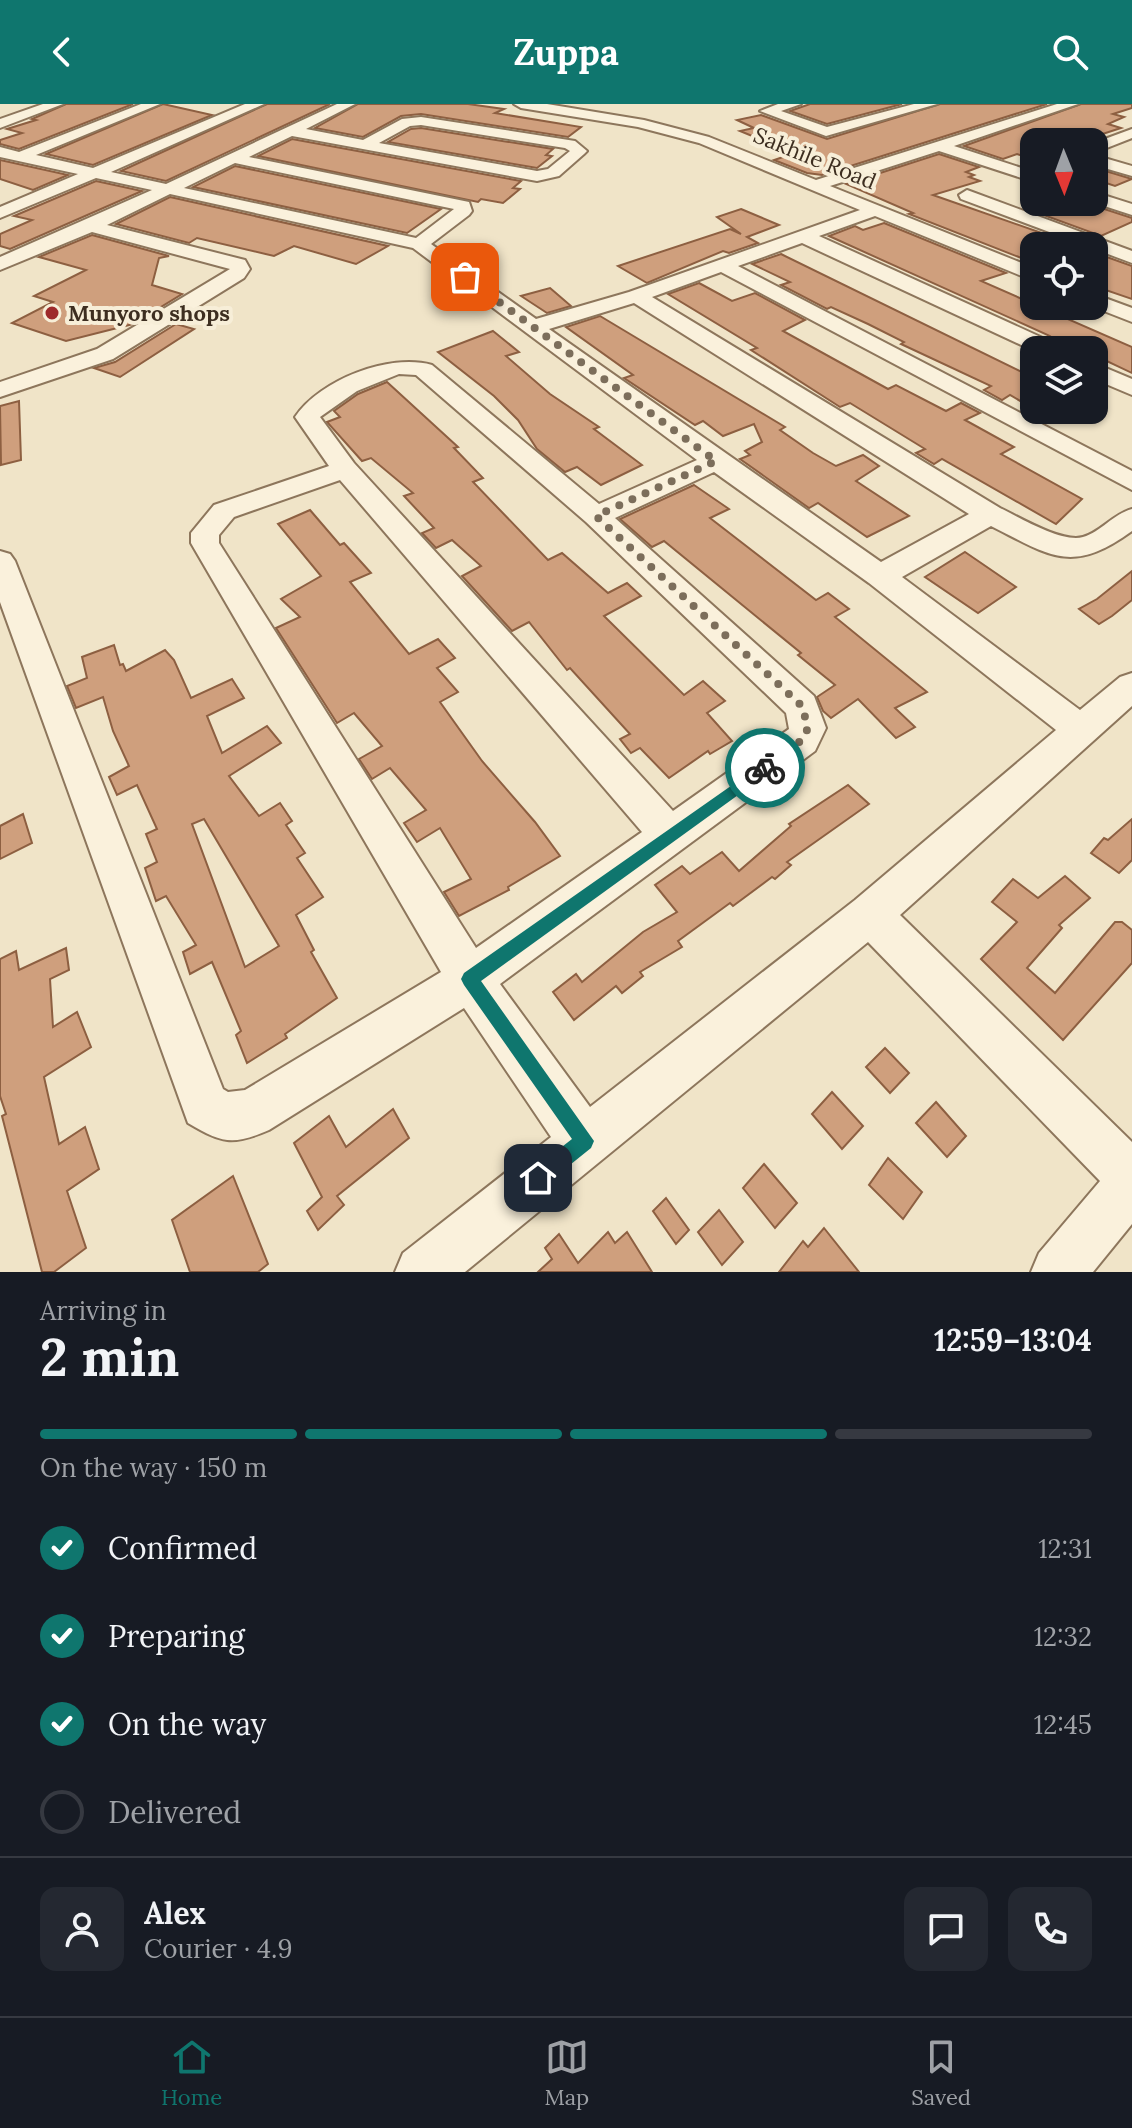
<!DOCTYPE html>
<meta charset="utf-8">
<style>
:root{--surface:#171b24;--page:#242831;--text:#f1f3f6;--muted:#9ea1a6;--line:#363941;--accent:#0f766e}
body{margin:0;font-family:Lora,serif;background:var(--page);color:var(--text);height:100vh;display:flex;flex-direction:column;font-size:30px;white-space:nowrap}
*{box-sizing:border-box;margin:0}
p{font-size:26px;color:var(--muted)}
.icon{flex:none;width:44px;height:44px;fill:none;stroke:currentColor;stroke-width:2;stroke-linecap:round;stroke-linejoin:round}
.map{position:relative;height:1168px;overflow:hidden}
.sheet{display:flex;flex-direction:column;background:var(--surface);flex:1}
.sheet>*{flex:none}
.needle{width:52px;rotate:179deg}
.fabs{position:absolute;left:1020px;top:24px;display:grid;gap:16px}
.fabs a{display:grid;place-items:center;width:88px;height:88px;border-radius:16px;background:var(--surface);box-shadow:0 2px 6px #0004;font-size:40px}
.pin{position:absolute;display:grid;place-items:center;width:68px;height:68px;color:#fff;margin:-34px;border-radius:16px;box-shadow:0 4px 12px #0006}
.courier{position:absolute;display:grid;place-items:center;width:80px;height:80px;margin:-40px;border:6px solid #0f766e;border-radius:50%;background:#fff;color:#222;box-shadow:0 2px 10px #0007}
.overview em{font-style:normal;font-weight:800}
.overview div{display:flex;flex-direction:column-reverse}
.overview{display:flex;align-items:center;justify-content:space-between;height:136px;padding:0 40px}
h1{font-size:52px;font-weight:800;line-height:60px}
.bar{display:grid;grid-template-columns:repeat(4,1fr);gap:12px 8px;align-content:center;height:96px;padding:0 40px}
.bar i{height:10px;border-radius:6px;background:var(--line)}
.bar .active{background:var(--accent)}
.bar p{grid-column:span 4}
.line{display:flex;align-items:center;gap:20px;padding:0 40px;border-top:2px solid var(--line)}
.line div{flex:1}
.round{display:grid;place-items:center;flex:none;width:84px;height:84px;border-radius:16px;background:var(--page)}
ol{padding:0 40px;list-style:none}
li{display:flex;align-items:center;gap:24px;height:88px}
li p{margin-inline-start:auto}
li .icon{padding:8px;border-radius:50%;background:var(--accent);color:#fff;stroke-width:4}
li:last-child{color:var(--muted)}
li i{width:44px;height:44px;border:4px solid var(--line);border-radius:50%}
header{display:flex;justify-content:space-between;align-items:center;height:104px;padding:0 40px;background:var(--accent);color:#fff;font-size:36px;font-weight:800}
.dock{display:flex;justify-content:space-around;align-items:center;height:112px;border-top:2px solid var(--line);background:var(--surface);font-size:22px;color:var(--muted)}
.dock a{display:grid;justify-items:center;gap:4px}
.dock .active{color:var(--accent)}
.map>svg:first-child{display:block}
</style>
<header><svg class="icon" aria-label="back" viewBox="0 0 24 24"><path d="M15 5l-7 7 7 7"/></svg>Zuppa<svg class="icon" aria-label="search" viewBox="0 0 24 24"><circle cx="10" cy="10" r="6"/><path d="M15 15l6 6"/></svg></header>
<div class="map">
<svg width="1132" height="1168" viewBox="0 0 1132 1168">
<rect width="100%" height="100%" fill="#f0e4c8"/>
<g fill="#cf9f7d" stroke="#8d5f41" stroke-width="2" fill-rule="evenodd">
<path d="M66,0H133L19,45L0,40V36L22,29L7,25L36,16L32,15Z"/>
<path d="M163,0L212,11L93,61L46,50Z"/>
<path d="M267,0H330L166,77L121,67Z"/>
<path d="M358,0H468L504,5L495,9L581,23L568,33L421,10L401,12L363,33L315,24Z"/>
<path d="M810,0H902L827,20L790,7Z"/>
<path d="M940,0H1047L822,71L807,69L774,56L786,52L755,38L762,36L740,27L754,24L737,16L761,11L827,35Z"/>
<path d="M1081,0H1132V4L1113,10L1124,13L1108,20L1121,24L1078,38H1034V50L1026,53L1017,50L1003,55L964,42Z"/>
<path d="M421,24L553,45L546,51L552,52L537,64L388,38L411,25Z"/>
<path d="M292,35L521,77L513,84L520,85L503,99L481,95L478,98L258,52Z"/>
<path d="M939,50L979,63L966,68L974,71L969,73L980,77L933,91L1053,133L1026,147L1034,151V159L909,110L913,109L846,80Z"/>
<path d="M0,56L68,71L33,86L0,75Z"/>
<path d="M235,62L441,105L407,129L193,83Z"/>
<path d="M1099,65L1132,75L1115,82L1094,75V67Z"/>
<path d="M96,77L142,87L10,145L0,142V130L32,116L14,112Z"/>
<path d="M170,93L388,142L356,160L294,142L274,152L197,134L189,139L116,120Z"/>
<path d="M1052,98L1076,105L1089,100L1132,114V118L1101,132L1030,106Z"/>
<path d="M741,105L779,121L747,133L758,139L729,149L723,147L647,179L618,162L730,125L741,130L717,113Z"/>
<path d="M884,119L1006,169L981,177L1132,243V269L1094,251V246H1074L1062,242L1050,232L829,132L855,122L863,126Z"/>
<path d="M92,131L169,152L159,154L152,181L182,190L133,220L66,237L12,219L53,198L34,192L86,166L39,153Z"/>
<path d="M781,150L1034,274V305L1010,291L1002,296L984,286L991,282L901,240L904,238L868,220L831,203L827,205L781,181L790,178L752,160Z"/>
<path d="M1104,152L1132,162V195L1094,182V158Z"/>
<path d="M699,179L732,197L755,189L805,216L783,227L888,285L896,281L946,307L961,299L980,309L965,316L1014,343L1001,350L1082,395L1056,420L942,355L934,360L916,349L925,345L850,299L840,303L751,246L757,244L668,190Z"/>
<path d="M550,184L571,202L547,209L521,192Z"/>
<path d="M600,212L785,323L780,326L813,349L836,362L863,351L879,362L856,377L909,412L867,433L818,399L809,404L740,355L750,351L745,347L762,338L754,320L723,332L703,317L695,321L624,274L633,271L566,223Z"/>
<path d="M176,220L194,225L120,273L94,264L115,258Z"/>
<path d="M493,227L519,248L506,252L550,290L599,323L594,325L642,361L601,381L577,363L565,368L537,345L518,316L494,292L438,248Z"/>
<path d="M387,278L458,343L454,344L483,374L473,378L548,456L562,449L608,489L627,479L641,492L604,512L684,591L703,577L725,597L707,609L732,637L710,650L708,647L669,674L640,644L631,649L620,635L630,630L570,564L567,566L529,518L512,527L462,472L481,462L452,436L436,444L422,429L434,424L404,392L413,389L371,354L362,357L327,318L340,313L334,307L358,290Z"/>
<path d="M19,297L21,356L1,361L0,302Z"/>
<path d="M694,381L729,405L710,414L816,496L828,489L849,505L835,513L927,588L895,604L915,623L896,634L858,595L831,614L823,607L817,593L835,581L798,551L801,549L664,437L652,443L620,415Z"/>
<path d="M310,406L340,441L344,439L371,469L350,478L409,550L438,535L455,554L437,564L458,588L440,598L482,657L535,718L560,752L508,783L509,786L459,812L444,788L471,775L440,724L417,738L404,719L426,706L390,664L372,675L359,655L382,642L354,609L337,619L276,524L300,513L281,495L321,472L278,420Z"/>
<path d="M965,448L1016,483L978,509L925,473Z"/>
<path d="M1132,467V496L1112,512L1099,520L1079,505L1097,495Z"/>
<path d="M114,541L120,561L123,560L126,567L165,546L174,556L191,594L232,575L244,594L207,612L222,649L267,622L281,639L229,672L259,712L280,699L292,717L286,721L305,749L297,754L323,793L296,811L314,846L311,848L337,894L285,930L287,934L247,959L236,931L241,927L212,858L190,870L183,848L196,841L166,792L156,797L145,764L157,758L146,730L157,725L137,681L117,691L109,673L129,662L113,627L103,593L76,604L67,582L87,574L82,553ZM204,715L279,842L245,863L192,720Z"/>
<path d="M848,681L869,700L787,758L791,761L775,775L772,773L733,802L730,799L678,837L682,843L640,868L643,872L622,889L616,882L574,916L553,888L576,870L582,878L643,828L677,808L655,781L682,762L690,770L722,748L739,767L791,722L789,720Z"/>
<path d="M23,710L32,739L0,755V722Z"/>
<path d="M1132,715V756L1119,769L1091,749L1104,734L1108,736Z"/>
<path d="M1065,772L1090,794L1059,821L1062,824L1027,864L1055,889L1115,818H1122L1132,826V859L1063,936L981,855L1017,818L992,798L1013,775L1038,794Z"/>
<path d="M66,844L69,866L50,875L53,923L77,908L91,943L44,973L59,1040L85,1023L99,1065L67,1087L86,1144L54,1168H42L2,1012L6,1010L0,992V855L16,847L19,866Z"/>
<path d="M885,944L909,969L890,989L866,963Z"/>
<path d="M832,988L863,1022L842,1045L812,1010Z"/>
<path d="M936,998L966,1032L947,1053L916,1019Z"/>
<path d="M393,1005L409,1034L337,1092L344,1101L318,1126L307,1107L322,1093L294,1039L329,1012L346,1043Z"/>
<path d="M888,1054L922,1088L903,1115L869,1081Z"/>
<path d="M764,1060L797,1099L775,1124L743,1084Z"/>
<path d="M233,1072L268,1160L258,1168H190L172,1116Z"/>
<path d="M666,1094L689,1126L676,1140L653,1107Z"/>
<path d="M719,1106L743,1138L722,1161L698,1128Z"/>
<path d="M824,1124L859,1168H779L803,1137L808,1143Z"/>
<path d="M608,1128L615,1139L627,1128L652,1168H538L552,1155L545,1144L559,1130L578,1159Z"/>
</g>
<g fill="none" stroke-linecap="round" stroke-linejoin="round">
<defs>
<g id="minor">
<path d="M43,0H63L0,24V15Z"/>
<path d="M141,0H160L36,51L93,64L245,0H264L111,68L166,80L337,0H355L306,25L363,36L402,15L421,13L575,37L587,47L584,50L559,72L537,77L292,32L249,53L469,98L472,107L469,111L431,140L536,215L629,188L860,106L699,39L638,23L521,4L514,0H547L644,16L709,33L816,76L1057,0H1078L954,42L1034,68V78L939,47L830,82L1034,164V177L875,112L819,132L1058,241L1061,246L1034,247L802,139L738,162L1132,367V386L721,168L652,193L1000,404C1019,413 1062,439 1083,433C1101,428 1113,410 1132,405V427C1071,471 1051,452 991,422L902,473L1080,606L1120,573L1132,569V602L900,811L1132,1038V1120L1093,1168H1031L1039,1149L1100,1077L868,838L465,1168H395L403,1149L551,1033L464,904L269,1026C232,1042 222,1039 188,1019L0,498V447L10,450L15,457L223,985L228,988L245,986L441,868L191,439V429L214,401L329,362L295,313C320,276 389,249 432,261L599,400L697,356L413,144L170,90L107,121L245,156L250,165L244,174L113,255L0,293V278L97,245L230,165L92,128L0,166V153L152,86L96,74L0,114V103L78,70L0,53V43L19,48ZM421,21L565,44L570,47L548,65L537,67L379,39L410,22ZM235,59L454,105L416,134L184,84ZM634,199L969,410L881,458L549,225ZM399,270L416,271L586,418L786,609L789,625L673,707L354,359L320,313L357,287ZM714,368L869,479L1056,626L855,796L590,1003L500,880L815,647L826,624L814,592L615,414ZM340,376L642,728L476,844L219,439V431L234,413Z"/>
<path d="M778,0H801L781,7L827,23L914,0H937L826,32L760,7Z"/>
<path d="M1132,25V34L1094,49V39Z"/>
<path d="M1094,51L1132,62V72L1094,61Z"/>
<path d="M967,86L1132,147V159L961,95L959,91Z"/>
<path d="M1094,88L1132,100V111L1092,98Z"/>
<path d="M1094,190L1132,204V218L1091,202H1094Z"/>
<path d="M1094,259L1132,275V291L1094,275Z"/>
</g>
</defs>
<use href="#minor" stroke="#8d765c" stroke-width="4"/>
<use href="#minor" fill="#faf1dc" fill-rule="evenodd"/>
</g>
<path fill="#0f766e" d="M765,658L770,659V668L481,877L594,1037L591,1044L545,1081L538,1084L531,1081L528,1074L531,1067L572,1035L464,881L461,875L464,869Z"/>
<g fill="none" stroke-linecap="round" stroke-linejoin="round">
<path stroke="#7c6e5b" stroke-width="8" stroke-dasharray="0 14.4" d="M465,173L716,357L596,412L802,602L808,624L802,636L765,664"/>
</g>
<circle fill="#9e2a2b" stroke="#f7eed8" stroke-width="3" cx="52" cy="209" r="8"/>
<g text-anchor="middle" dominant-baseline="central" stroke-width="8" stroke-linejoin="round" paint-order="stroke">
<g font-size="22" fill="#3d2e20" stroke="#f7eed8">
<text transform="translate(815 54) rotate(22)">Sakhile Road</text>
</g>
<g font-size="22" font-weight="bold" fill="#3d2e20" stroke="#f7eed8" text-anchor="start">
<text x="68" y="209">Munyoro shops</text>
</g>
</g>
</svg>
<div class="fabs">
<a><svg class="needle" viewBox="-14 -14 28 28"><path d="M0-13l5 13h-10z" fill="#e53935"/><path d="M0 13l5-13h-10z" fill="#9ea1a6"/></svg></a>
<a><svg class="icon" aria-label="locate" viewBox="0 0 24 24"><circle cx="12" cy="12" r="6"/><path d="M12 2v4M12 18v4M2 12h4M18 12h4"/></svg></a>
<a><svg class="icon" aria-label="layers" viewBox="0 0 24 24"><path d="M12 4l9 5-9 5-9-5zM3 14l9 5 9-5"/></svg></a>
</div>
<div class="pin" style="left:465px;top:173px;background:#ea580c"><svg class="icon" aria-label="bag" viewBox="0 0 24 24"><path d="M5 8h14l-1 12H6zM9 8a3 3 0 0 1 6 0"/></svg></div>
<div class="pin" style="left:538px;top:1074px;background:#1f2937"><svg class="icon" aria-label="home" viewBox="0 0 24 24"><path d="M3 11l9-7 9 7M6 9v11h12V9"/></svg></div>
<div class="courier" style="left:765px;top:664px"><svg class="icon" aria-label="bike" viewBox="0 0 24 24"><circle cx="6" cy="16" r="4"/><circle cx="18" cy="16" r="4"/><path d="M6 16l4-8h5l3 8M10 8l3 8H6M13 5h3"/></svg></div>
</div>
<section class="sheet">
<div class="overview"><div><h1>2 min</h1><p>Arriving in</p></div><em>12:59–13:04</em></div>
<div class="bar"><i class="active"></i><i class="active"></i><i class="active"></i><i></i><p>On the way · 150 m</p></div>
<ol>
<li><svg class="icon" aria-label="check" viewBox="0 0 24 24"><path d="M5 12l5 5 9-10"/></svg>Confirmed<p>12:31</p></li>
<li><svg class="icon" aria-label="check" viewBox="0 0 24 24"><path d="M5 12l5 5 9-10"/></svg>Preparing<p>12:32</p></li>
<li><svg class="icon" aria-label="check" viewBox="0 0 24 24"><path d="M5 12l5 5 9-10"/></svg>On the way<p>12:45</p></li>
<li><i></i>Delivered</li>
</ol>
<div class="line" style="height:144px"><a class="round"><svg class="icon" aria-label="person" viewBox="0 0 24 24"><circle cx="12" cy="8" r="4"/><path d="M4 21q1-7 8-7t8 7"/></svg></a><div><b>Alex</b><p>Courier · 4.9</p></div><a class="round"><svg class="icon" aria-label="chat" viewBox="0 0 24 24"><path d="M4 5h16v11H9l-5 4z"/></svg></a><a class="round"><svg class="icon" aria-label="phone" viewBox="0 0 24 24"><path d="M5 4h4l2 5-3 2q2 4 5 5l2-3 5 2v4C11 20 4 13 5 4z"/></svg></a></div>
</section>
<nav class="dock">
<a class="active"><svg class="icon" aria-label="home" viewBox="0 0 24 24"><path d="M3 11l9-7 9 7M6 9v11h12V9"/></svg>Home</a>
<a><svg class="icon" aria-label="map" viewBox="0 0 24 24"><path d="M3 6l6-2 6 2 6-2v14l-6 2-6-2-6 2zM9 4v14M15 6v14"/></svg>Map</a>
<a><svg class="icon" aria-label="saved" viewBox="0 0 24 24"><path d="M7 4h10v16l-5-4-5 4z"/></svg>Saved</a>
</nav>
